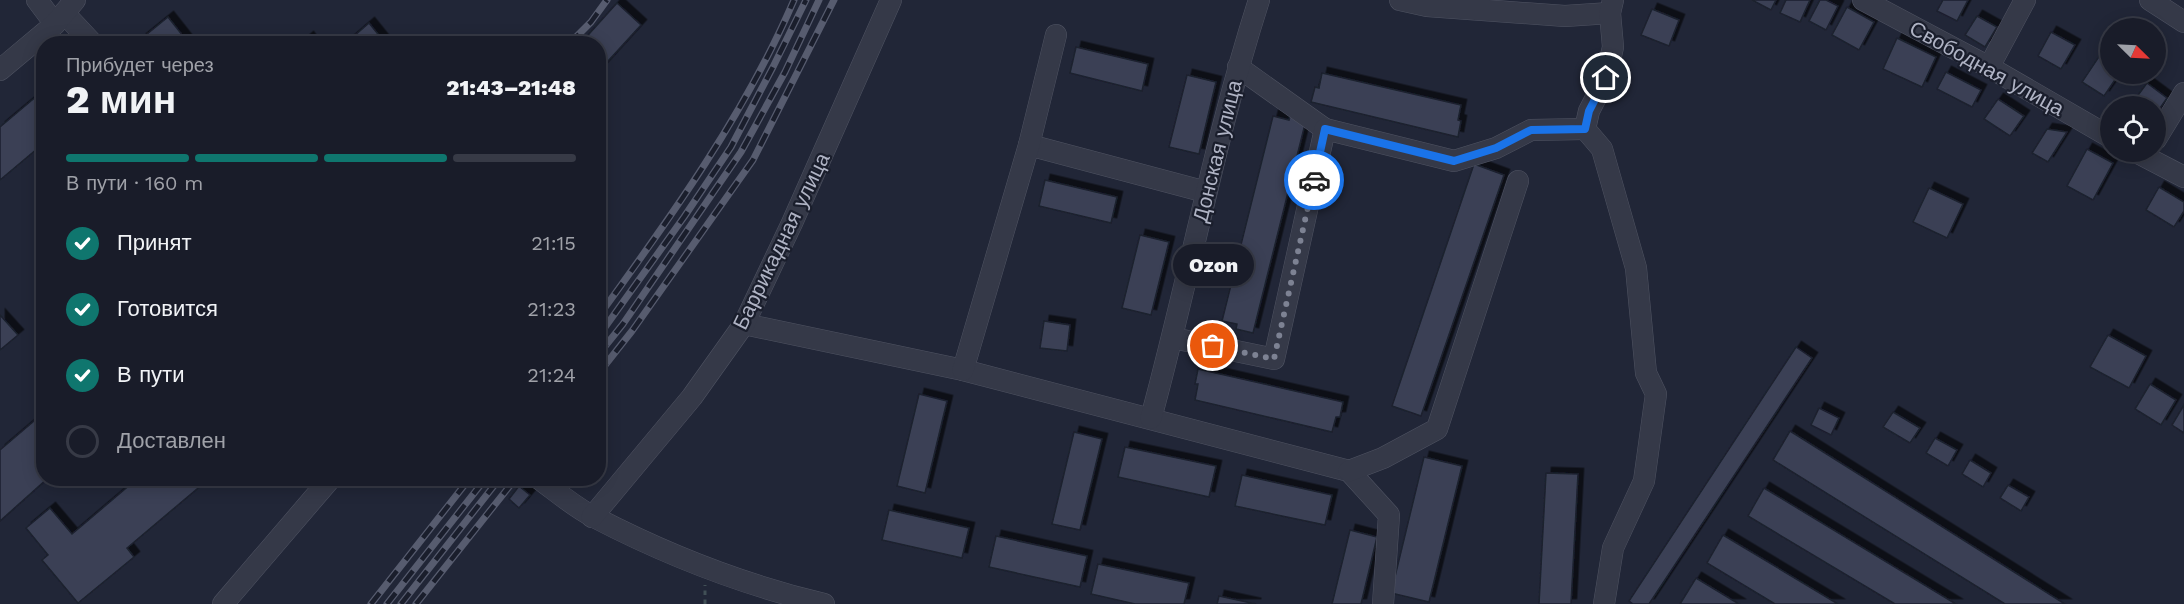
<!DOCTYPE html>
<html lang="ru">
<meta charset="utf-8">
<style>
:root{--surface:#191c29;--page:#222531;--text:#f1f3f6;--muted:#9fa1a8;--line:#373a46;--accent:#0f766e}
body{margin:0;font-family:"Work Sans",sans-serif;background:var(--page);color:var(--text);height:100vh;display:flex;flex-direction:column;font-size:22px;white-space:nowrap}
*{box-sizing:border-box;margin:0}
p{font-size:20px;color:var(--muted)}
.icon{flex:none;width:33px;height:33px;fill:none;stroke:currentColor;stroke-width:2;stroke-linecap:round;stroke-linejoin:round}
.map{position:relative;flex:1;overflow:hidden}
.drawer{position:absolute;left:36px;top:36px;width:570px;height:450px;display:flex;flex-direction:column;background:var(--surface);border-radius:24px;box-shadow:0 3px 15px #0003,0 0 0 2px var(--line)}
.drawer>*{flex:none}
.needle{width:39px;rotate:114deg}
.tools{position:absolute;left:2100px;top:18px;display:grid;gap:12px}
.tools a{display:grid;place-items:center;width:66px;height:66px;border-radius:50%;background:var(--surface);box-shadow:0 3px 15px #0003,0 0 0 2px var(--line);font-size:30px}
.pin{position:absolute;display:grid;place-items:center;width:51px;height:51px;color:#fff;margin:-26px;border:3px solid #fff;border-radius:50%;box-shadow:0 2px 6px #0007}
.courier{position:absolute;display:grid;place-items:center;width:60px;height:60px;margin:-30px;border:4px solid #1a73e8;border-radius:50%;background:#fff;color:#222;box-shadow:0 2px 8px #0007}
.bubble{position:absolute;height:42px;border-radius:21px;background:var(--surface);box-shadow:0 3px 15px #0003,0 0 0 2px var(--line);font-size:20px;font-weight:800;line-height:42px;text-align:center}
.head em{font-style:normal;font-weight:800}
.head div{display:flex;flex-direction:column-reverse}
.head{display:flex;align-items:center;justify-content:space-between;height:102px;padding:0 30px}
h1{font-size:39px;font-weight:800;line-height:45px}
.bar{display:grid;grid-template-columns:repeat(4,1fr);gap:9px 6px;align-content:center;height:72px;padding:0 30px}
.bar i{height:8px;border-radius:4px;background:var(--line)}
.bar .current{background:var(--accent)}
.bar p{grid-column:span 4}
ol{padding:0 30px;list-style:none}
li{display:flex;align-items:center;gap:18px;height:66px}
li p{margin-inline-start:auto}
li .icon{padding:6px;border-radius:50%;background:var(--accent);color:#fff;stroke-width:4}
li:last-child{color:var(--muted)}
li i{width:33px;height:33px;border:3px solid var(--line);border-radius:50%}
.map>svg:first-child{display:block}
</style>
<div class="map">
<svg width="2184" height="604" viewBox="0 0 2184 604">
<defs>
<filter id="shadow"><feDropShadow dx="5.5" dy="-5.5" stdDeviation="0" flood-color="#0009"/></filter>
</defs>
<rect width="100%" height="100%" fill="#212637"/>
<g fill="#3a4155" stroke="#1c202e" stroke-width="1.5" filter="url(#shadow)">
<path d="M1752,0H1776L1771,10Z"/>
<path d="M1786,0H1810L1800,22L1780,13Z"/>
<path d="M1820,0H1826L1838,6L1826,30L1809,21Z"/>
<path d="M1943,0H1968L1957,21L1937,11Z"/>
<path d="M617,3L641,25L598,72V44H580Z"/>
<path d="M1847,7L1874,22L1859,50L1832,35Z"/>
<path d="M1652,9L1679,20L1669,46L1641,35Z"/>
<path d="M1977,16L1997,27L1985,47L1965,35Z"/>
<path d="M168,17L187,41L185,44H145L141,39Z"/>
<path d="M369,23L386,44H345Z"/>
<path d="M2051,32L2075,45L2061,69L2038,56Z"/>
<path d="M308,37L313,44H300Z"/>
<path d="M1897,38L1936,57L1922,87L1883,69Z"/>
<path d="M1076,47L1148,64L1142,91L1070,73Z"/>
<path d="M2100,55L2110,62V74H2119L2104,96L2082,82Z"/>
<path d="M1946,72L1981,90L1972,107L1937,89Z"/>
<path d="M1322,73L1461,105L1458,120L1461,121L1458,137L1311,102L1315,87L1319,88Z"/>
<path d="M1187,75L1216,82L1199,154L1169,147Z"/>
<path d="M2147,83L2167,98L2156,114V106H2130Z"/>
<path d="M44,90V143L0,180V127Z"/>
<path d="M1998,99L2024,116L2010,136L1984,119Z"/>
<path d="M1273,116L1289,120L1290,116L1306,120L1253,333L1236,329L1237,324L1222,321Z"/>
<path d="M2047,129L2067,132L2048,162L2032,153Z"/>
<path d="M2087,149L2113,163L2093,200L2067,186Z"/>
<path d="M1474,164L1504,175L1421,416L1392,406Z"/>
<path d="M1045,180L1117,197L1111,223L1039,206Z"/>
<path d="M2159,187L2184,202V211L2174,227L2146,210Z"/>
<path d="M1929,188L1963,204L1947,238L1913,222Z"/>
<path d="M1140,235L1169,242L1151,315L1122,308Z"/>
<path d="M0,315L18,335L0,350Z"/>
<path d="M1044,321L1070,325L1067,351L1040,348Z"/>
<path d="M2108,335L2146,356L2129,388L2090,367Z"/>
<path d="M1796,347L1812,358L1649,604H1633L1629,601Z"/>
<path d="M1198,369L1343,402L1340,417H1336L1332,432L1195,400L1198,384H1195Z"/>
<path d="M2150,384L2176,400L2161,425L2135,409Z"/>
<path d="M919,394L947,401L925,493L897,486Z"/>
<path d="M2184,405V433L2172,425Z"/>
<path d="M1819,408L1839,418L1831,435L1811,425Z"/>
<path d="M1893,412L1920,428L1910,443L1883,427Z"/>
<path d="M34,421L44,431V478H48L0,521V450Z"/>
<path d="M1790,431L2065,604H2005L1773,460Z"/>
<path d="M1074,432L1102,439L1080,530L1052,524Z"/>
<path d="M1935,438L1957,450L1948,466L1926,453Z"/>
<path d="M1125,447L1216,466L1209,497L1118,477Z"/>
<path d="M1424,457L1462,466L1429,602L1391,593Z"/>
<path d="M1970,460L1991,473L1983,487L1962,474Z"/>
<path d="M1546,473L1578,474L1571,604H1539Z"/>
<path d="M1242,475L1332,495L1325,525L1235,506Z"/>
<path d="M138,478H210L127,548L134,557L78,603L42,560L48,555L26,528L50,508L72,534Z"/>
<path d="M2008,485L2029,497L2021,511L2000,498Z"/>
<path d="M519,486L530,495L519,508L509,499Z"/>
<path d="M1764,488L1956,604H1895L1748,516Z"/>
<path d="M889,510L969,528L962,558L882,540Z"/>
<path d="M1350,530L1377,537L1361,604H1332Z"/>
<path d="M1723,535L1838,604H1775L1707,563Z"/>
<path d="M996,536L1087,556L1080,587L989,567Z"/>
<path d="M1098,564L1189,583L1184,604H1135L1091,594Z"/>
<path d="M1696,578L1739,604H1680Z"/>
<path d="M1219,596L1256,604H1217Z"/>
</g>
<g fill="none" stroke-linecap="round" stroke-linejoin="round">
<defs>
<g id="minor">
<path d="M37,0L55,24"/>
<path d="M1400,0L1427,6L1565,16L1610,13"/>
<path d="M1863,0L1989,67L2110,137"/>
<path d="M2150,0L2184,22"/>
<path d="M64,13L93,44"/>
<path d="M1238,67L1325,129"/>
<path d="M1989,67L2025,0"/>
<path d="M0,70L55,24L75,0"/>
<path d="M2156,139L2184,93"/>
<path d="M1029,145L1206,192"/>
<path d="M2136,152L2184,177"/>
<path d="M744,324L963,370L1349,471L1389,515L1383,604"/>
<path d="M1173,338L1274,359L1325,129L1454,161L1496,148L1531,130L1585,129"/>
<path d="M963,370L1029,145L1056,35"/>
<path d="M1151,418C1189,279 1215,137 1259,0"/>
<path d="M1349,471L1383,458L1437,429L1518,181"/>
<path d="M538,478C556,491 574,507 594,517C667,555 744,585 824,604"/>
<path d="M592,517L692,397L744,324L792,223L891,0"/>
<path d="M223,604L331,478"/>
<path d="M1604,604L1613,548L1644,481L1656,394L1646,373L1636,268L1602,149L1585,129L1589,111L1606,78L1613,47L1610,13L1613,0"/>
</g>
</defs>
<use href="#minor" stroke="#4f5362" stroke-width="22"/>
<path stroke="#414f56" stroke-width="3" stroke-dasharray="4.5 4.5" stroke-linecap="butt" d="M705,604V585"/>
<use href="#minor" stroke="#353948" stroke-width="21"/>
<defs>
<g id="rail">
<path d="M569,44L591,22L607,0"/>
<path d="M598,317C671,217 745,114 794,0"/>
<path d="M598,337L684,217L731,147L773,67L806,0"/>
<path d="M598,355L623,324L741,152L785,72L819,0"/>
<path d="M598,374L632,331L753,160L834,0"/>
<path d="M371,604L470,478"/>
<path d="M387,604L486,478"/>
<path d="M401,604L500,478"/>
<path d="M416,604L516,478"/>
</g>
</defs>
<use href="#rail" stroke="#575c6f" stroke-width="7"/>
<use href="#rail" stroke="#1a1e2c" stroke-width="4.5" stroke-dasharray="14" stroke-linecap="butt"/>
</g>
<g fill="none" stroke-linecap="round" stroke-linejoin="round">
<path stroke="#7d8293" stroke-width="6" stroke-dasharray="0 10.8" d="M1213,346L1274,359L1314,180"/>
<path stroke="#1a73e8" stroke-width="8" d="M1314,180L1325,129L1454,161L1496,148L1531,130L1585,129L1589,111L1606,78"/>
</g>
<g text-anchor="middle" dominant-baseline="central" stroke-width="4.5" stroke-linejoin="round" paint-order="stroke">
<g font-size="21" fill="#afb3c4" stroke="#1a1e2c">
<text transform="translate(1987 68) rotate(29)">Свободная улица</text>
<text transform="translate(1217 151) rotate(-76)">Донская улица</text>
<text transform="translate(781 241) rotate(-64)">Баррикадная улица</text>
</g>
</g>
</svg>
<div class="tools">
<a><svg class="needle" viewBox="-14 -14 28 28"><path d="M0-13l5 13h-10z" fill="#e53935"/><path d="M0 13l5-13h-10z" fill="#9fa1a8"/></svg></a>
<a><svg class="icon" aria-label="locate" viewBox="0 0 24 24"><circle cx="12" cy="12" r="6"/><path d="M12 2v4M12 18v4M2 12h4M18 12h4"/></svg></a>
</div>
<div class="pin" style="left:1213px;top:346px;background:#ea580c"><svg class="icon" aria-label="bag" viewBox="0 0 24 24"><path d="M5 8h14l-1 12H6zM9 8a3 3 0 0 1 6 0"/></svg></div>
<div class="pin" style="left:1606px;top:78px;background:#1f2937"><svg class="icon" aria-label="home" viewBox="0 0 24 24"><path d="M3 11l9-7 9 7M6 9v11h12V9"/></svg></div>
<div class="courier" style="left:1314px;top:180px"><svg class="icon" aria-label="car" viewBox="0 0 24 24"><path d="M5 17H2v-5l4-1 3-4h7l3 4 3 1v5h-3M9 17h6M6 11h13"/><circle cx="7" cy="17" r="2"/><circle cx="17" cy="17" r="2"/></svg></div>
<div class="bubble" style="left:1173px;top:244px;width:81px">Ozon</div>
<section class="drawer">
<div class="head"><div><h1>2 мин</h1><p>Прибудет через</p></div><em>21:43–21:48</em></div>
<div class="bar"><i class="current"></i><i class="current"></i><i class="current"></i><i></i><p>В пути · 160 m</p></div>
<ol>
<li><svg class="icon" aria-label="check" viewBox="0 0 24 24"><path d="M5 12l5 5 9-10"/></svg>Принят<p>21:15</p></li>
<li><svg class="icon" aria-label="check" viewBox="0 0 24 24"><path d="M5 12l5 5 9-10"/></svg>Готовится<p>21:23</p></li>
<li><svg class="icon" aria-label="check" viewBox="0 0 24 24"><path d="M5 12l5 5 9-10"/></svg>В пути<p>21:24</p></li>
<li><i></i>Доставлен</li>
</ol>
</section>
</div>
